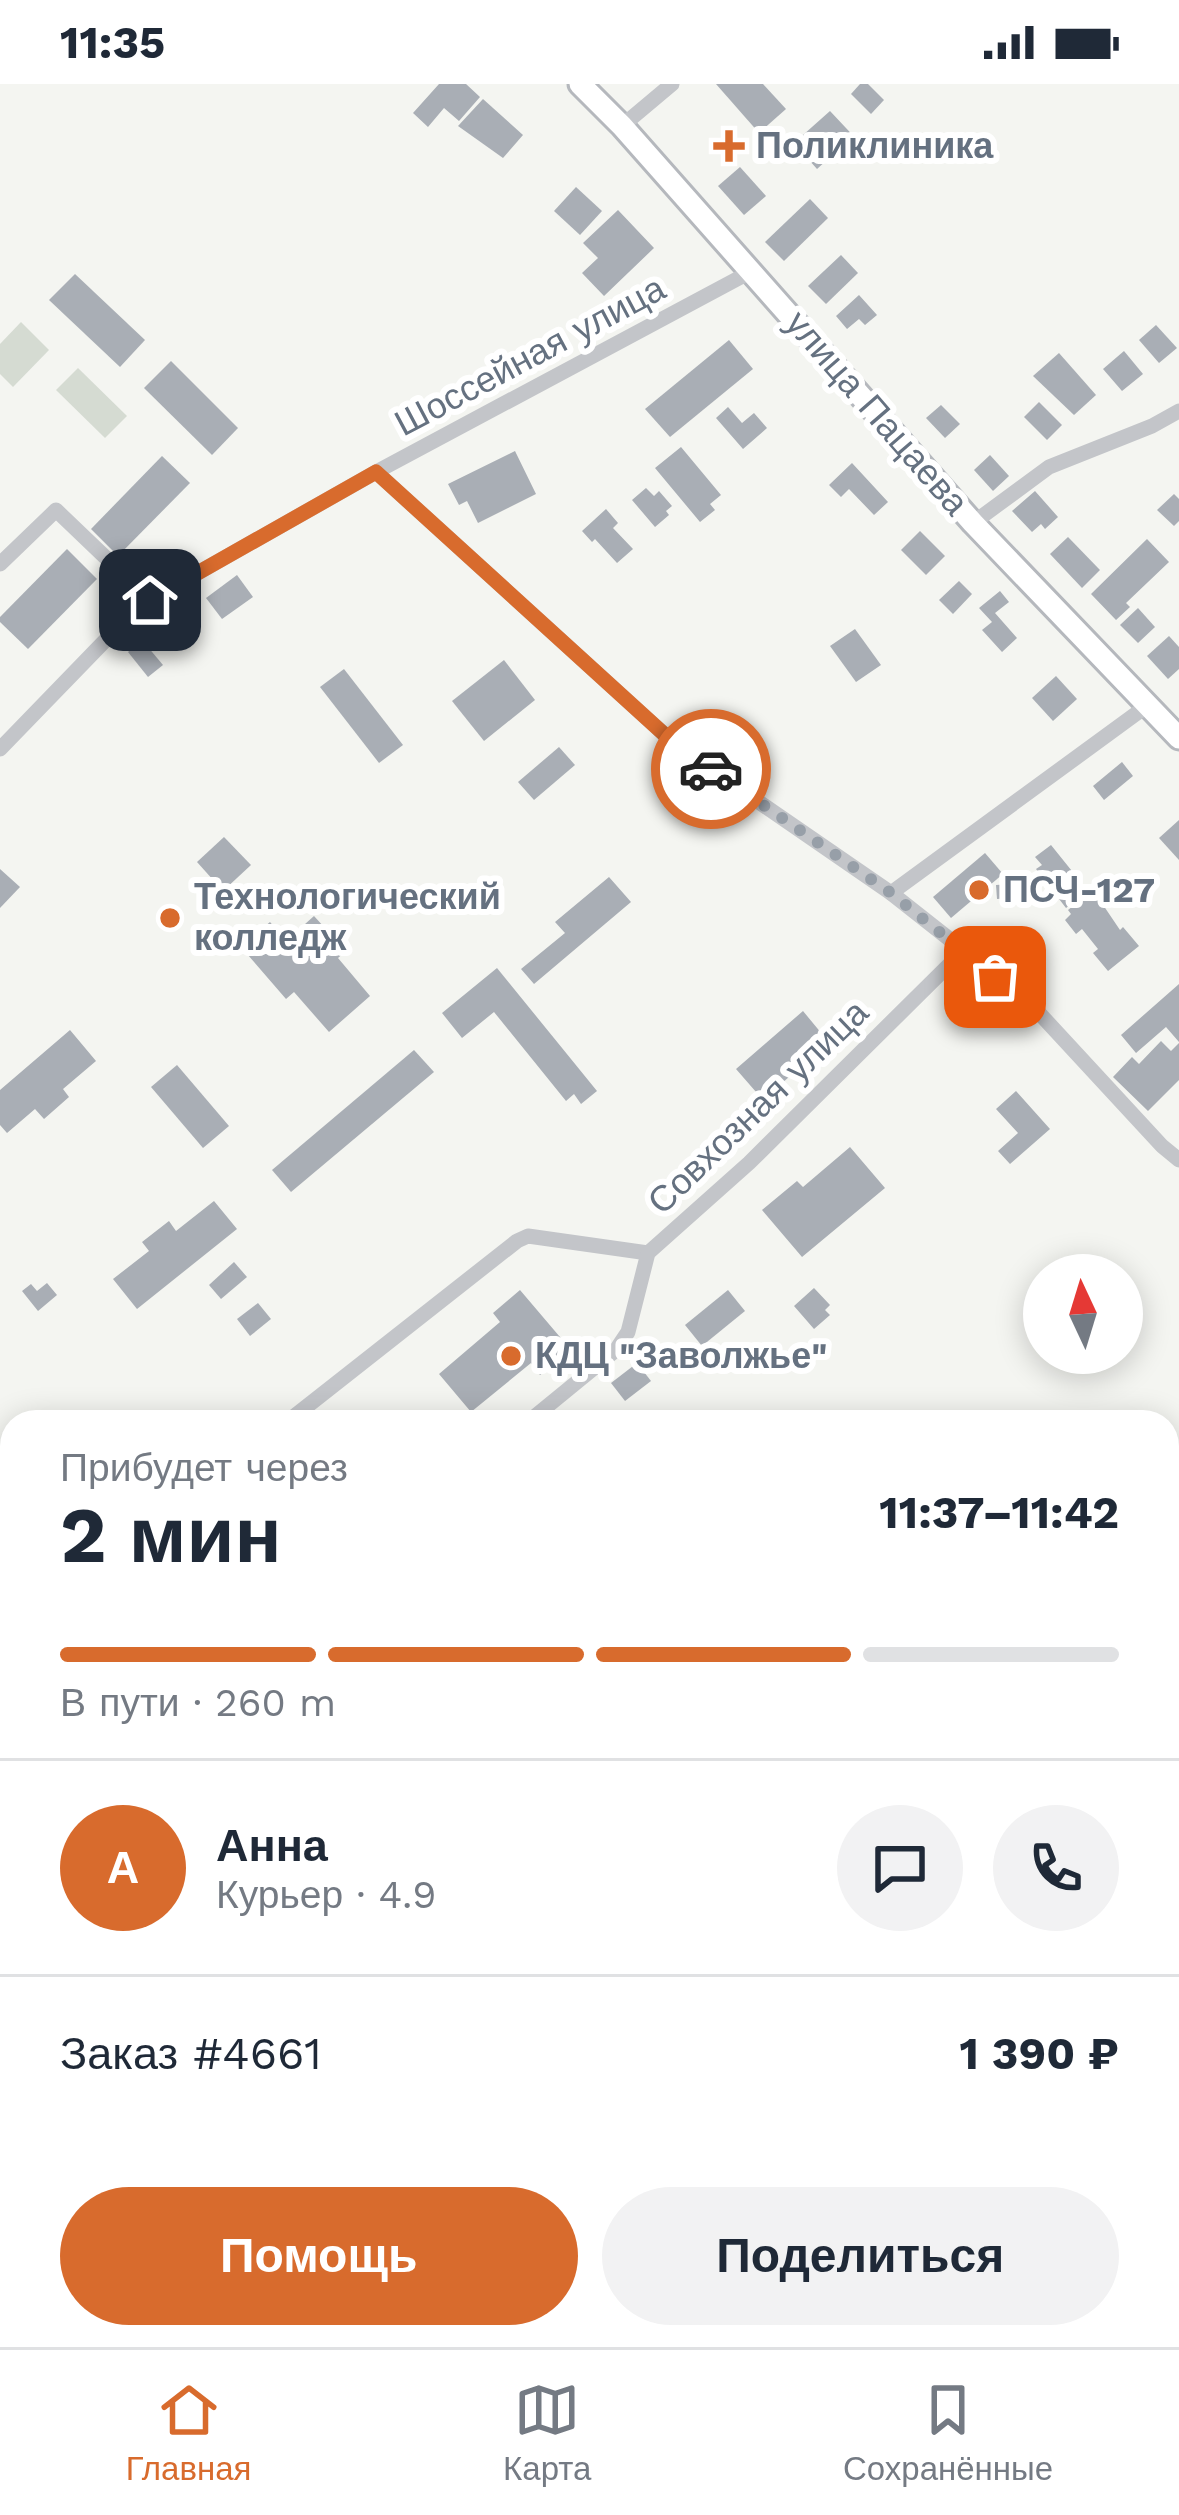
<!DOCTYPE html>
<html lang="ru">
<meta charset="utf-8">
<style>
:root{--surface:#fff;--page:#f2f2f3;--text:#1f2937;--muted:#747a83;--line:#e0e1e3;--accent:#d86b2d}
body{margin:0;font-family:"Work Sans",sans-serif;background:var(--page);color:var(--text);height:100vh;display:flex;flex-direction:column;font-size:45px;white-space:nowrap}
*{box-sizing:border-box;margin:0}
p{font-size:39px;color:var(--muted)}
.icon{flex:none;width:66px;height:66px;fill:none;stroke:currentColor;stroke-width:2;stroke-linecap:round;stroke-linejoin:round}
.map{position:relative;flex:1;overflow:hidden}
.sheet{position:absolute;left:0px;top:1326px;width:1179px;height:939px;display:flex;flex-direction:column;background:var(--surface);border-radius:36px 36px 0 0;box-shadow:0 6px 30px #0003}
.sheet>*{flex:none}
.needle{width:78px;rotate:356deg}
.tools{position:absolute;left:1023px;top:1170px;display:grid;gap:24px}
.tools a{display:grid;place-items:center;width:120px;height:120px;border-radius:50%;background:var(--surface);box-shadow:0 6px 30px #0003;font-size:60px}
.pin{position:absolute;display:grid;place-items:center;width:102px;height:102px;color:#fff;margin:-51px;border-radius:24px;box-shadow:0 6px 18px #0006}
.courier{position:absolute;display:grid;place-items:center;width:120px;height:120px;margin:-60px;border:9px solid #d86b2d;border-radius:50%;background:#fff;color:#222;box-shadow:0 3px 15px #0007}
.overview em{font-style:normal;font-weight:700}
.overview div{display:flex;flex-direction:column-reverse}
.overview{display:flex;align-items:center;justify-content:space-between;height:204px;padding:0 60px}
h1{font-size:78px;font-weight:700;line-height:90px}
.bar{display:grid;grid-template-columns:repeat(4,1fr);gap:18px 12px;align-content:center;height:144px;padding:0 60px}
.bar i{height:15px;border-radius:9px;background:var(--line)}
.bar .active{background:var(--accent)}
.bar p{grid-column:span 4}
.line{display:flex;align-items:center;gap:30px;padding:0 60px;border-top:3px solid var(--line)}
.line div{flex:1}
.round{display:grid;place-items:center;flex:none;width:126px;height:126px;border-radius:63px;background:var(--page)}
.button{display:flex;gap:24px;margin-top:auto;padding:24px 60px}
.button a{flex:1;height:138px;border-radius:72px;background:var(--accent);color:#fff;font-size:48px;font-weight:700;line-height:138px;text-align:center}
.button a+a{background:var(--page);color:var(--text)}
.status{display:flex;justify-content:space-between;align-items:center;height:84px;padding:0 60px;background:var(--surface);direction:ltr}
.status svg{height:33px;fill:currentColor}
.tabs{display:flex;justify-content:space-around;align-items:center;height:168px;border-top:3px solid var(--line);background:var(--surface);font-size:33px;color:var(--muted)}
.tabs a{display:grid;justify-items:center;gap:6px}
.tabs .active{color:var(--accent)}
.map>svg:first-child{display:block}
</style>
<div class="status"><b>11:35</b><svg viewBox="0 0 49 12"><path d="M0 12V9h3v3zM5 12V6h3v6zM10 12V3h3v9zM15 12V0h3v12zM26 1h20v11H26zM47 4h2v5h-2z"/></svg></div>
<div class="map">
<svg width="1179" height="2263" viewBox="0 0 1179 2263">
<rect width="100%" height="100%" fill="#f4f5f1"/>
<g fill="#d5dbd2">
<path d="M21,238L49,266L13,303L0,290V260Z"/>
<path d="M78,284L127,332L105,354L56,306Z"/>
</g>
<g fill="#a9aeb5">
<path d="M439,0H466L480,13L459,37L444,24L428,43L413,29Z"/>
<path d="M716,0H763L786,25L759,49Z"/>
<path d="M860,0H868L884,16L871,30L851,10Z"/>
<path d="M483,15L523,51L503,74L458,42Z"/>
<path d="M830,27L861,60L846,73L839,65L817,85L794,59Z"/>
<path d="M740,83L766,112L744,131L718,102Z"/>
<path d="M576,103L602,127L580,151L554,127Z"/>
<path d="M810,115L828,134L784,177L765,158Z"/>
<path d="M618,126L654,164L604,212L582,189L598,174L583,159Z"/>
<path d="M841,171L858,189L826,220L808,202Z"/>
<path d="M75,190L145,256L120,283L49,216Z"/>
<path d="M859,211L877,231L865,241L859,235L847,245L836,232Z"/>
<path d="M1156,241L1177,264L1159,279L1139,256Z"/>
<path d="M729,256L753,285L670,353L645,325Z"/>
<path d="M1124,267L1143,290L1122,307L1103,285Z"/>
<path d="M1059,269L1096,311L1074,331L1033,292Z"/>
<path d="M171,277L238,344L212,371L144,304Z"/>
<path d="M1039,318L1062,341L1047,356L1024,333Z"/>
<path d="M941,321L960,340L945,354L926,334Z"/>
<path d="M728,323L742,339L754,329L767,344L743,365L716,334Z"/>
<path d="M681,363L721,411L710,420L715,426L700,438L655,384Z"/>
<path d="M515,367L536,410L478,439L467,417L459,421L448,400Z"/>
<path d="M990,371L1009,392L993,407L974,386Z"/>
<path d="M162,372L190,399L118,472L91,445Z"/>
<path d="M852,379L888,418L874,431L849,405L841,413L829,401Z"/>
<path d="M646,404L654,412L659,407L672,422L666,427L669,431L655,443L632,416Z"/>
<path d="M1035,407L1058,433L1045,445L1041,440L1032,448L1012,427Z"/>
<path d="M1174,410L1179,415V437L1174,442L1157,426Z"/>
<path d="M606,425L618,439L613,444L633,465L617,479L595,455L592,458L582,447Z"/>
<path d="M920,447L945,472L926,491L901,466Z"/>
<path d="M1068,453L1100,486L1082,504L1050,470Z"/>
<path d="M1147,455L1169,478L1126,519L1130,523L1116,536L1091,510Z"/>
<path d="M67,465L97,495L28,565L0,538V533Z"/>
<path d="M237,491L253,513L222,535L206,514Z"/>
<path d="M959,497L972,510L953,530L939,516Z"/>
<path d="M1000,507L1009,518L995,529L1017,554L1002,568L982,546L992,538L979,524Z"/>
<path d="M1138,524L1155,543L1138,559L1120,541Z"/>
<path d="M188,525L199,541L171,560L160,545Z"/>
<path d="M855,545L881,581L856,598L830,562Z"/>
<path d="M1169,552L1179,563V585L1168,595L1147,572Z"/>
<path d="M142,556L163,581L148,593L128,568Z"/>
<path d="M504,576L535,616L484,657L452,617Z"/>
<path d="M344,585L403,661L379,679L320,603Z"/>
<path d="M1056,592L1077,615L1053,637L1032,614Z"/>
<path d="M559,663L575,681L534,716L518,698Z"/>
<path d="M1122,678L1133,692L1104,716L1093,702Z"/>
<path d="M1179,736V776L1159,754Z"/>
<path d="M224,753L251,781L223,807L197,778Z"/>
<path d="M1051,761L1088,807L1066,824L1036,785L1042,781L1035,773Z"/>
<path d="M985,769L1003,790L951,834L933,813Z"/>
<path d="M0,785L20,803L0,824Z"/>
<path d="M609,793L631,818L534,900L521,885L565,849L555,838Z"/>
<path d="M1025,799L1026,813L997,815L996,801Z"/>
<path d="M1095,809L1120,846L1123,843L1139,862L1108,887L1093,869L1098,865L1082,845L1076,850L1065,836L1071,830L1068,826L1088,810L1090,813Z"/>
<path d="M314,832L346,867L338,874L370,912L329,948L294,908L286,915L241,863L270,838L286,857Z"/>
<path d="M497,884L597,1007L581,1020L574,1010L566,1017L494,928L462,954L442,929Z"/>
<path d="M1179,900V958L1166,943L1136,969L1121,951Z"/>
<path d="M803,927L822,950L815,956L827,970L812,983L807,977L763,1016L736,985Z"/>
<path d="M70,946L96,977L63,1005L69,1013L44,1035L35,1025L7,1049L0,1041V1006Z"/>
<path d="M1161,957L1171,967L1179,959V996L1148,1027L1113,993L1132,973L1139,980Z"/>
<path d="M414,966L434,988L291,1108L272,1086Z"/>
<path d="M177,981L229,1042L203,1064L151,1003Z"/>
<path d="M1016,1007L1050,1045L1010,1080L998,1067L1018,1049L996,1025Z"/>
<path d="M850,1063L885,1104L802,1173L762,1126L797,1097L803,1103Z"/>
<path d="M214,1117L237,1145L137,1225L113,1195L149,1167L142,1158L169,1137L176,1147Z"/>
<path d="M234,1178L247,1193L221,1215L209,1201Z"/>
<path d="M47,1199L57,1211L38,1227L22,1207L31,1200L37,1207Z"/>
<path d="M814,1204L830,1221L825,1226L830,1231L814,1245L794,1222Z"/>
<path d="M520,1206L571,1266L540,1291L531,1279L471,1328L439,1290L500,1238L493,1229Z"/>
<path d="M728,1206L745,1227L702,1262L685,1241Z"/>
<path d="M258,1219L271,1235L250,1252L237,1235Z"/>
<path d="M637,1279L651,1297L625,1317L611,1299Z"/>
<path d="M1179,1902V1933L1167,1936V1906Z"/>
<path d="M124,2253H161L162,2263H125Z"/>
</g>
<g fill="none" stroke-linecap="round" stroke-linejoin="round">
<defs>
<path id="secondary" d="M580,0L622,42L973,439L1179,654"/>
</defs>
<use href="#secondary" stroke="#b5b8bd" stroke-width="27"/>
<g stroke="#c3c5c9" stroke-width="15">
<path d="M622,42L672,0"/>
<path d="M376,388L676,661L891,809L1028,917L1162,1062L1179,1076"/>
<path d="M973,439L1049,383L1152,342L1179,327"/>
<path d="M0,480L56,426L150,516"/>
<path d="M0,665L126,535L150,516L376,388L752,187"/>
<path d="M891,809L1148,621"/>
<path d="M287,1338L517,1157L528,1152L648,1169"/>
<path d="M528,1338L616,1266L628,1248L648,1169L749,1079L961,869"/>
<path d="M0,1486L12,1483"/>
<path d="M0,1698L12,1697"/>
<path d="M1167,1843L1179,1841"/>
<path d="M0,1991H12"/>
<path d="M1167,2124L1179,2121"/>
<path d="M0,2231L12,2230"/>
</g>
<use href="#secondary" stroke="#fff" stroke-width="21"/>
</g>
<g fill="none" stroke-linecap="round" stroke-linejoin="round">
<path stroke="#979fa8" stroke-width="12" stroke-dasharray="0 21.6" d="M711,685L891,809L995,893"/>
<path stroke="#d86b2d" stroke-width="15" d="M150,516L376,388L676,661L711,685"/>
</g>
<g fill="#d86b2d" stroke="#fff" stroke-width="4.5">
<path d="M723 44h12v12h12v12h-12v12h-12v-12h-12v-12h12z"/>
<circle cx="979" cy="806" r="12"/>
<circle cx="170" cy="834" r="12"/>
<circle cx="511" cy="1272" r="12"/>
</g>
<g text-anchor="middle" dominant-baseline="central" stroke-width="12" stroke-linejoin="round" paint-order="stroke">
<g font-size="36" font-weight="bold" fill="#657180" stroke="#fff" text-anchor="start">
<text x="756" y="62">Поликлиника</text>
<text x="1003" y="806">ПСЧ-127</text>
<text x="194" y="813">Технологический<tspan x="194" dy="41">колледж</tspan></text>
<text x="535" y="1272">КДЦ "Заволжье"</text>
</g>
<g font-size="36" fill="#657180" stroke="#fff">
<text transform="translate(530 272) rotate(-28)">Шоссейная улица</text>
<text transform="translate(877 329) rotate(49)">улица Пацаева</text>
<text transform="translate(758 1023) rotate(-44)">Совхозная улица</text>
</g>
</g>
</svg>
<div class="tools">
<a><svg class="needle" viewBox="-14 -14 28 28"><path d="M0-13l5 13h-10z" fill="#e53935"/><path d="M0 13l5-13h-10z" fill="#747a83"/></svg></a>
</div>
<div class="pin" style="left:995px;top:893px;background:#ea580c"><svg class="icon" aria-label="bag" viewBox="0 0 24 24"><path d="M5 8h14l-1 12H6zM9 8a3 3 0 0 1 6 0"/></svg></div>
<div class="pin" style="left:150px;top:516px;background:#1f2937"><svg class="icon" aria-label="home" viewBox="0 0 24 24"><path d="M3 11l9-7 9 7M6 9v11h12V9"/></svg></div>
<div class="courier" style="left:711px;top:685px"><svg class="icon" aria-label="car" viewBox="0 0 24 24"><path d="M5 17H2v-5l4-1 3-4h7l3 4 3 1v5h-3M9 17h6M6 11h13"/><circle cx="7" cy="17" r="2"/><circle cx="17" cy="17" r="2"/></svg></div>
<section class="sheet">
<div class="overview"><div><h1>2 мин</h1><p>Прибудет через</p></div><em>11:37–11:42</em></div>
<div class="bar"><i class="active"></i><i class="active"></i><i class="active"></i><i></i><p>В пути · 260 m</p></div>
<div class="line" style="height:216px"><b class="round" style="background:var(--accent);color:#fff">А</b><div><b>Анна</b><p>Курьер · 4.9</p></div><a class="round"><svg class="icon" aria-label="chat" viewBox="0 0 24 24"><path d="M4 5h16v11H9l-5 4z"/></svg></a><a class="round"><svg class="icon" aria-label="phone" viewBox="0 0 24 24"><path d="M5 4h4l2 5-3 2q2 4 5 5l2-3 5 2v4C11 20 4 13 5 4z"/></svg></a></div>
<div class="line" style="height:156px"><div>Заказ #4661</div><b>1 390 ₽</b></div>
<div class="button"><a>Помощь</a><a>Поделиться</a></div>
</section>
</div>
<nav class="tabs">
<a class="active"><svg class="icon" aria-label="home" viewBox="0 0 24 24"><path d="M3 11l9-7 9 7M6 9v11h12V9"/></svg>Главная</a>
<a><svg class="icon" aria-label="map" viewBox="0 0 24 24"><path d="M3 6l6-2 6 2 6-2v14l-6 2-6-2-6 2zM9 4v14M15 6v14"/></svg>Карта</a>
<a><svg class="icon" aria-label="saved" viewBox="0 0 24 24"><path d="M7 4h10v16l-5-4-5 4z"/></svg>Сохранённые</a>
</nav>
